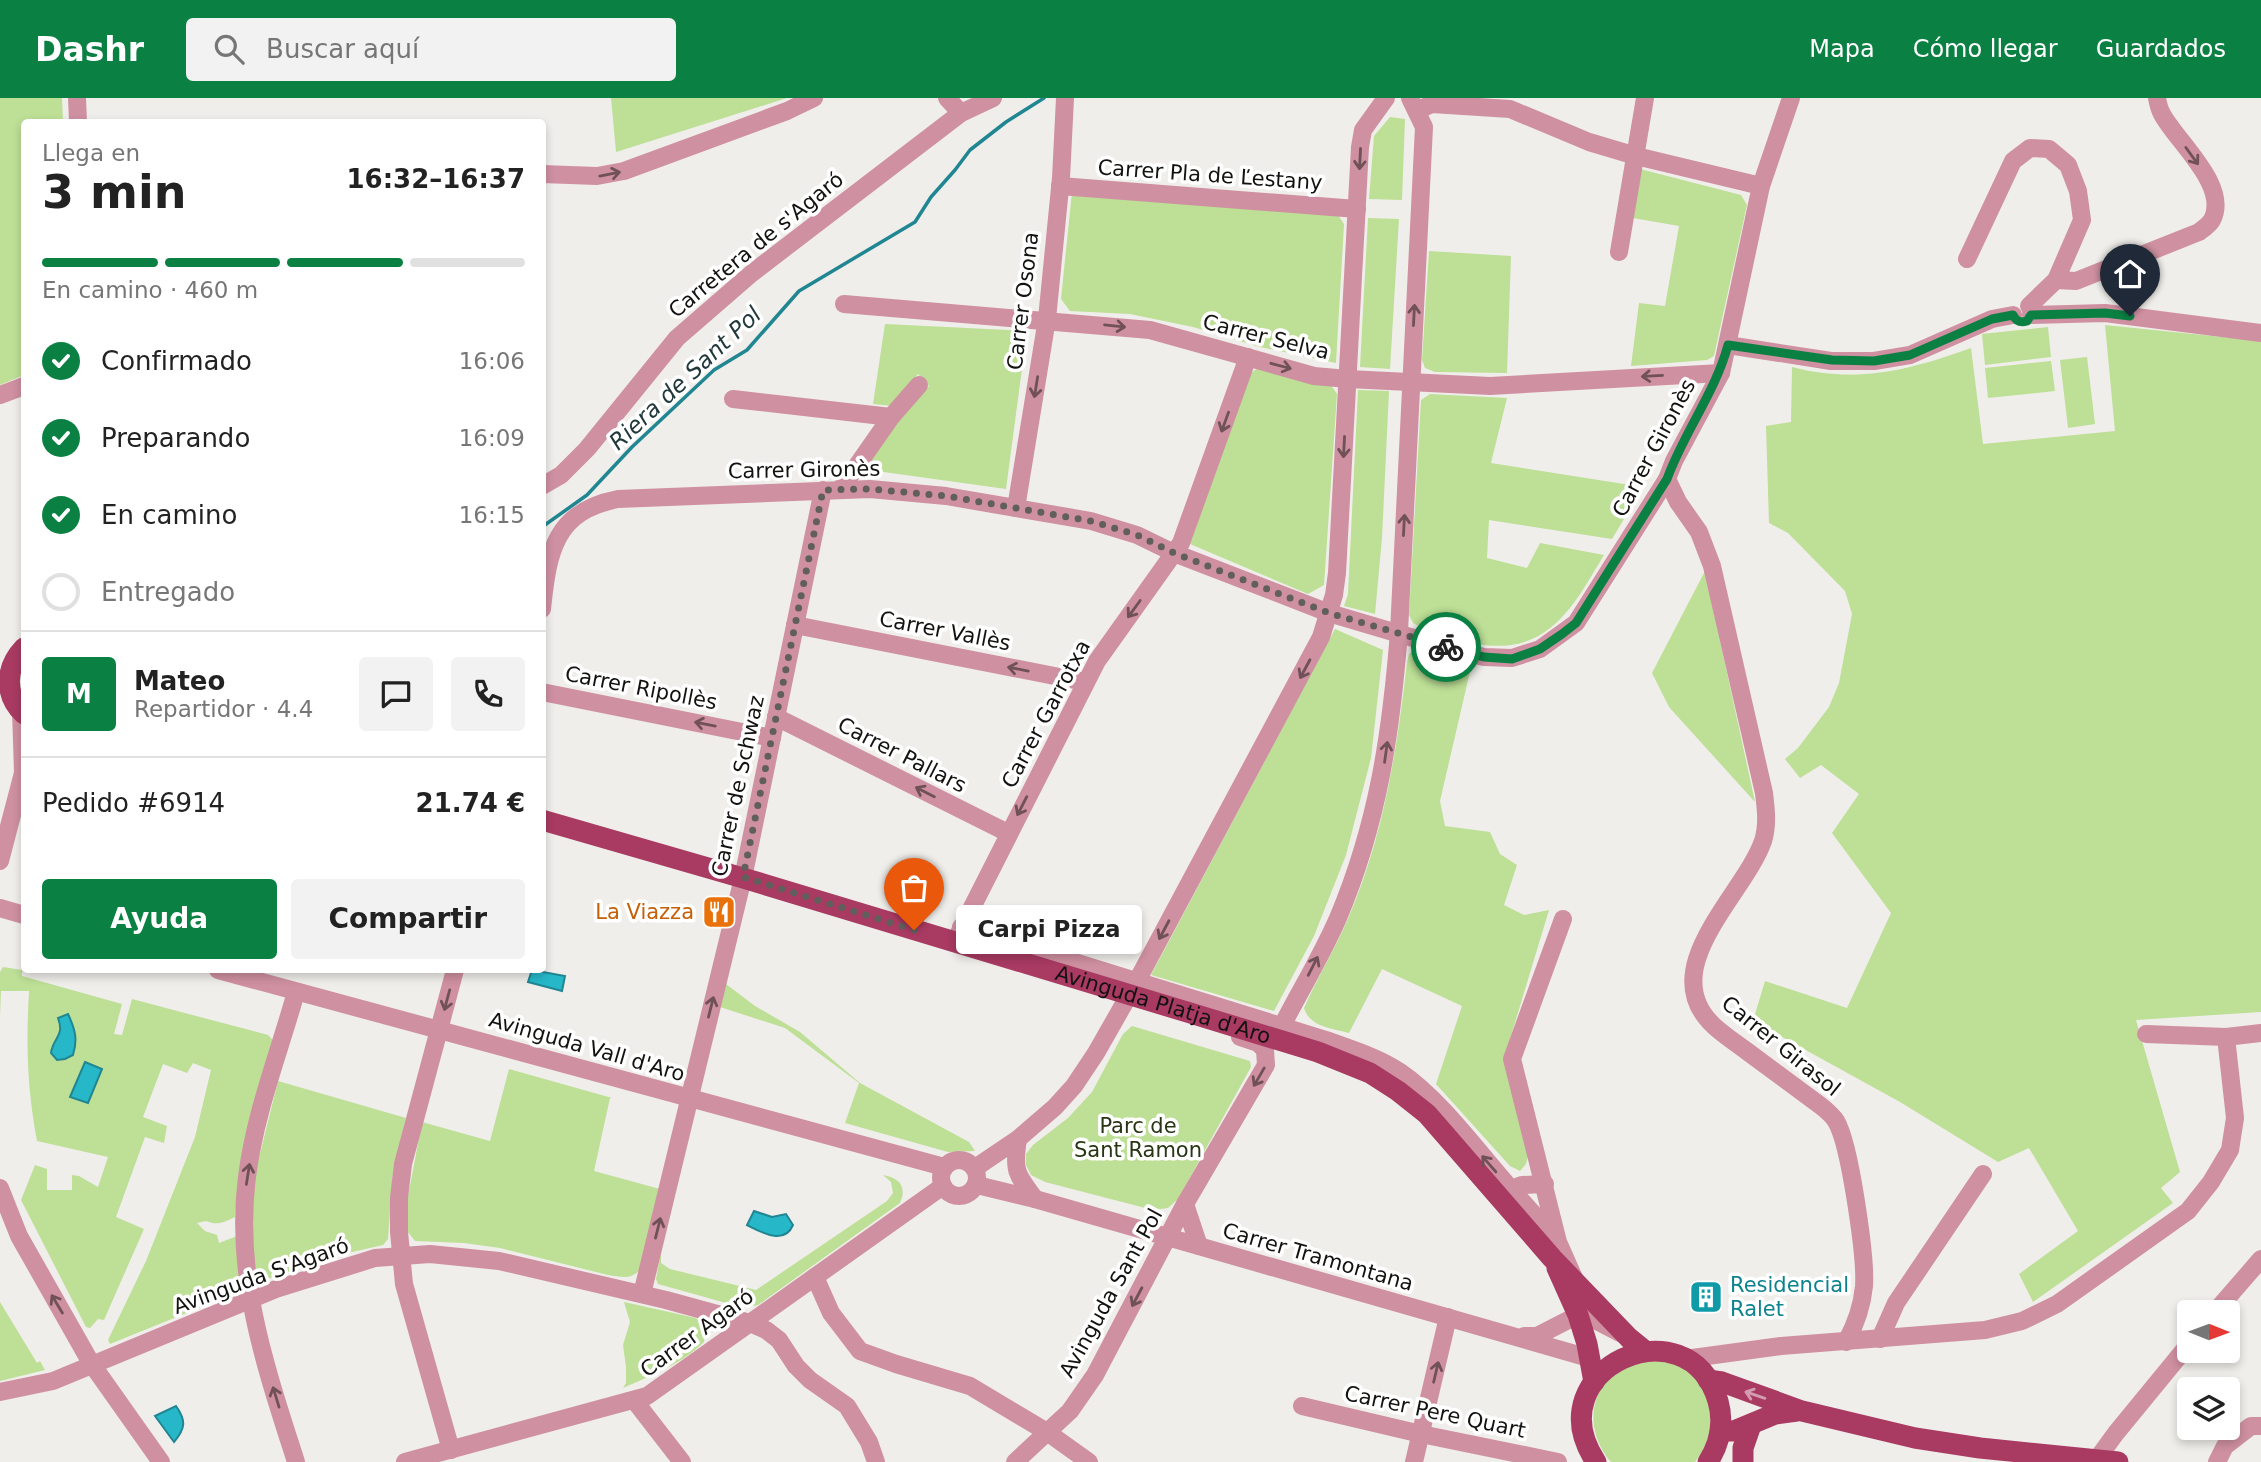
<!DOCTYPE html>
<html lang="es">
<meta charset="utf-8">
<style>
:root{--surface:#fff;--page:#f2f2f2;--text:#222;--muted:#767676;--line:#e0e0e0;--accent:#0b8043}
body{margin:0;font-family:"DejaVu Sans",sans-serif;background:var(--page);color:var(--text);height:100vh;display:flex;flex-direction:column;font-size:26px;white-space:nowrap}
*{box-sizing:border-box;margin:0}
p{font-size:23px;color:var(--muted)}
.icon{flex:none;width:38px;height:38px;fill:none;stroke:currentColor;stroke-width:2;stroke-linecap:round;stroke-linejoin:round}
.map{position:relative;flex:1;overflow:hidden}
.side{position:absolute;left:21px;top:21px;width:525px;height:854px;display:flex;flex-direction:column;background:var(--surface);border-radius:7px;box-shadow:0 4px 10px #0003}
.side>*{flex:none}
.needle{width:46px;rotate:91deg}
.buttons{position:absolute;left:2177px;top:1202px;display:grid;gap:14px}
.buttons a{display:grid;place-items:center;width:63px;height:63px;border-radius:7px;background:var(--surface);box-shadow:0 4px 10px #0003;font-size:35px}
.pin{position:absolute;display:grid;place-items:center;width:60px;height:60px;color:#fff;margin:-72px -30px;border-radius:50% 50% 50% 0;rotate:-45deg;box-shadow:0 0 7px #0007}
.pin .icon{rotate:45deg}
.courier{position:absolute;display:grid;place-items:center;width:70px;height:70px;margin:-35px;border:5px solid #0b8043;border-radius:50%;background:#fff;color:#222;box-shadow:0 2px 9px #0007}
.bubble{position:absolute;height:49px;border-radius:7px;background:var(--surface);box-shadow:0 4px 10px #0003;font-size:23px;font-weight:600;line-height:49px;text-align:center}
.headline em{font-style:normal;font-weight:600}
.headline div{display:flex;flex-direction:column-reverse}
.headline{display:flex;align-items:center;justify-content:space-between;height:119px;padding:0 21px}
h1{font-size:46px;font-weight:600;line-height:52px}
.bar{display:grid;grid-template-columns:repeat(4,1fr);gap:10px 7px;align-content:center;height:84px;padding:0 21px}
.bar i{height:9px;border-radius:5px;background:var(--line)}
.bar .current{background:var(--accent)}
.bar p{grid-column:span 4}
.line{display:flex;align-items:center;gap:18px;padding:0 21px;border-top:2px solid var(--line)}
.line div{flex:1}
.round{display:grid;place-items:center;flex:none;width:74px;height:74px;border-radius:7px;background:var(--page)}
ol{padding:0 21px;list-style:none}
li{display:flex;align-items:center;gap:21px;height:77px}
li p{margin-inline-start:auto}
li .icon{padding:7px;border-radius:50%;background:var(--accent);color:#fff;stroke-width:4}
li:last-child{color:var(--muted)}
li i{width:38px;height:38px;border:4px solid var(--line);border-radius:50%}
.button{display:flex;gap:14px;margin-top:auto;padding:14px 21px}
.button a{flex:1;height:80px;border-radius:7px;background:var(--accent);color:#fff;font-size:28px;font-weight:600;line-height:80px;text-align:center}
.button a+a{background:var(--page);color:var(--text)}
header{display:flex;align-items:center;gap:42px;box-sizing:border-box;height:98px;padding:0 35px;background:var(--accent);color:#fff}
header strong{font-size:33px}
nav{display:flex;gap:38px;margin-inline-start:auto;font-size:24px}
.search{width:490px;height:63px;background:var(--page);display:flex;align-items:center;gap:18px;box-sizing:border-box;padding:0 24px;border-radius:7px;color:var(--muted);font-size:26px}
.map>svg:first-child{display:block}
</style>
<header>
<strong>Dashr</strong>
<div class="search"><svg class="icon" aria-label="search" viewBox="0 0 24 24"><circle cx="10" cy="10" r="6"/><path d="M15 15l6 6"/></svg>Buscar aquí</div>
<nav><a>Mapa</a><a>Cómo llegar</a><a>Guardados</a></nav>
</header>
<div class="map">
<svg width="2261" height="1364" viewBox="0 0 2261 1364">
<rect width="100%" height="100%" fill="#f0eeea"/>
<g fill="#bddf96">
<path d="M0,0H62L63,24H24V277L0,287Z"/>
<path d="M611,0H787L616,54Z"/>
<path d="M1390,19L1405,21L1402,102L1369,101L1374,38Z"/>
<path d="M1640,71L1741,97L1747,107L1714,258L1707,262L1631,268L1639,205L1665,208L1679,128L1633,120Z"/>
<path d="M1072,94L1338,117L1344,126L1336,265L1260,249L1193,229L1130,216L1070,213L1061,201Z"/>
<path d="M1368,120L1399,121L1390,271L1360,269Z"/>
<path d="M1429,153L1511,158L1507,275L1435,274L1425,270L1422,262Z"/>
<path d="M885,226L1027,233L1006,391L855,370L929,288L918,276L893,308L873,306Z"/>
<path d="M2105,227L2261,243V914L2136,922L2180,1074L2161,1090L2173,1105L2033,1204L2019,1176L2078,1133L2029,1050L1998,1064L1900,1004L1753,923L1765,883L1847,910L1891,815L1832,735L1859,696L1821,667L1800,680L1785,661L1798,650L1829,609L1839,585L1852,516L1845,493L1788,435L1769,425L1766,328L1791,324L1792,269C1857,286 1910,272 1971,250L1983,346L2115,333Z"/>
<path d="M2048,229L2051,259L1985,267L1982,236Z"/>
<path d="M2087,259L2095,326L2068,330L2060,262Z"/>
<path d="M2051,263L2055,293L1988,300L1985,270Z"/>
<path d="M1259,269L1330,286L1337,296L1324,487L1308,496L1190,446L1251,275Z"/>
<path d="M1358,292L1389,293L1382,440L1375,516L1344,508L1348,496Z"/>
<path d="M1430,296L1507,300L1491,365L1643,389L1612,441L1489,422L1487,460L1527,470L1540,445L1604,457C1575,505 1551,555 1484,547C1463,544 1442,535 1422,530L1413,525L1409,517L1421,302Z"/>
<path d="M1705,473L1755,704L1669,609L1652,575Z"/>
<path d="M1335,531L1383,552L1371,660L1346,757L1314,838L1274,913L1151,877Z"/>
<path d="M1418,551L1472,565L1440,703L1445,728L1490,734L1500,756L1517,767L1504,807L1524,817L1549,812L1507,951L1528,1058L1526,1066L1520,1073L1510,1068L1436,986L1462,908L1382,871L1349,935C1331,930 1310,929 1304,910C1317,880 1334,853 1347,823C1383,741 1397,653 1407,564L1409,556Z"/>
<path d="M3,869L22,872V878L122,906L114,936L122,937L132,901L268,937L273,942L239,1078L235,1119C224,1124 218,1128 206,1123L197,1125L205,1133L217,1137L219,1145L237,1138C238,1160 246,1185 226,1199L110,1246L108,1242L146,1163L195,1039L211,972L193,965L187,975L163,966L143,1019L167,1028L164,1045L145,1039L116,1119L144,1131L104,1222L98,1221L90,1230L86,1229L21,1102L35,1067L47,1071V1092H72V1077L79,1078L98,1089L108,1059L37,1043C27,989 26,948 29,893H1L0,919V874Z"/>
<path d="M726,886L755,908L800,934L860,985L969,1044L975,1053L948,1054L845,1025L859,985L785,930L720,909Z"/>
<path d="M1132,928L1250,963L1251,969L1178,1101L1168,1110L1153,1112L1045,1084L1031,1077L1026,1067V1056L1033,1047L1068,1020L1092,994L1123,936Z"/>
<path d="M509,971L612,1000H610L594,1073L660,1091L640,1172C630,1182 622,1179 608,1177L500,1150L464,1145L415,1143L407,1133V1104L422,1024L490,1043Z"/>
<path d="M278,983L406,1020L393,1074L388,1141L383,1147L339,1157L267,1181L259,1179L254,1172L251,1123L254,1080Z"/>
<path d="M883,1077C900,1080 907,1089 900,1105L758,1207L744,1210L658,1186L656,1181L661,1154V1165L670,1171L756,1192L887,1103L893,1095L891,1084Z"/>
<path d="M0,1204L37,1265L40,1263L45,1272L0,1283Z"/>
<path d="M624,1204L696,1220L705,1230L704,1244C682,1266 650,1278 623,1290L626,1285V1269L623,1247L630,1224Z"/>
<path d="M1643,1262C1653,1263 1667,1262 1676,1266C1715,1284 1721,1333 1695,1364H1611C1590,1340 1586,1305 1609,1280C1617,1272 1633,1267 1643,1262Z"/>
</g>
<g fill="#26b8c9" stroke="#208692" stroke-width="2">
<path d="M532,872L565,878L562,893L528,884Z"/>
<path d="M68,916C75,931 78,941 73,957L65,961L57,962L51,955C53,939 65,939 58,920Z"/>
<path d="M85,964L102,971L88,1005L70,999Z"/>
<path d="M754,1113L772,1119L786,1116L793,1127C784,1148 761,1134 747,1127Z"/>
<path d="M176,1308C186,1322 186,1330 174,1344L155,1318Z"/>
</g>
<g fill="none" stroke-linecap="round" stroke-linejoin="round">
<path stroke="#208692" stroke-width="3.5" d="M542,429L587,397L632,349L714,272L747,252L799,193L915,124L931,99L955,72L970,52L1006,24L1044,0"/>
<g stroke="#cf90a1" stroke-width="18">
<path d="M77,0L78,24"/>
<path d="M947,0L961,15"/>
<path d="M1418,12L1432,6L1510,11L1589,44L1636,58L1761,88"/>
<path d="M542,76L597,78L624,73L787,13L814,0"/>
<path d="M1060,88L1357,111"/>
<path d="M1619,154L1645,0"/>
<path d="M1967,161L2013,63L2030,50L2049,51L2068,67L2078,93L2082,122L2056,182L2029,208"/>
<path d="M2056,182L2076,183L2199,134C2203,131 2209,127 2212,122C2230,88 2176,43 2162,16C2159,11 2158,5 2157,0"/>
<path d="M844,206L1150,232L1314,278L1348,281L1490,288L1721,275"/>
<path d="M2031,217L2105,215L2261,235"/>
<path d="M1728,247L1831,263H1874L1910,257L1992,221L2013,217"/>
<path d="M0,297L24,288"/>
<path d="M733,301L891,319"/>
<path d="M1667,381L1678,404L1699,434L1712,468L1764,695C1766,711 1768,727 1763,743C1745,795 1657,868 1710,924C1720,935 1735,944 1748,954C1772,972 1797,990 1821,1008C1826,1012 1833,1018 1836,1023C1850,1046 1866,1160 1864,1188C1862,1209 1856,1226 1846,1244"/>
<path d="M542,388L561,377L587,351L677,240L752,175L961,15L993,0"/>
<path d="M840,392L891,319L919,287"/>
<path d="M1016,410L1047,221L1061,80L1065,0"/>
<path d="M542,511C548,453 555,413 618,401L870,391L946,398L1091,423L1137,437L1174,455L1329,515L1454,552L1484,559L1512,560L1540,551L1576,525L1667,381L1674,363L1721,275L1761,88L1791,0"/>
<path d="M795,527L1085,584"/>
<path d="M542,594L772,640"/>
<path d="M21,613L23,674"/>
<path d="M776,619L1008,735"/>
<path d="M0,763L24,671"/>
<path d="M0,810L24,817"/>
<path d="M1563,821L1512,961L1558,1144L1574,1180"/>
<path d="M961,829L1326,942C1350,951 1378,959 1400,974C1440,1001 1478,1054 1511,1091L1522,1087L1545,1086"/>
<path d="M957,839L1097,563L1181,445L1248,259"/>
<path d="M218,872L944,1069"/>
<path d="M296,894C279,955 255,1015 247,1079C234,1179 266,1270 296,1364"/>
<path d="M1282,928C1300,893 1322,857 1338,820C1378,725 1391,636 1399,534L1424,29L1410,0"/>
<path d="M2146,936L2226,939"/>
<path d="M1018,1041C1013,1072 1016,1076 1035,1101"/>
<circle cx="959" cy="1080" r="18"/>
<path d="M975,1070L1018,1041L1055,1009L1074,988L1096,955L1137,883L1321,539L1334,497L1337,475L1360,49L1363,32L1386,0"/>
<path d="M977,1087L1035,1101L1589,1260"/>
<path d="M0,1090L19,1138L91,1265L161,1364"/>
<path d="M1511,1091L1556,1141"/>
<path d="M1185,1106L1199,1148"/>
<path d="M815,1179L831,1215L860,1253L896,1266L970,1288L1047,1334L1089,1364"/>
<path d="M642,1196L743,780L823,392"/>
<path d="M2215,1214L2261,1161"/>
<path d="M1524,1238H1537L1578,1217L1593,1221L1620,1235"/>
<path d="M1880,1241L1896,1205L1983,1076"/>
<path d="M1685,1261L1781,1248L1985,1232L2022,1223L2057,1206L2188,1113L2211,1084L2230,1052L2235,1020L2226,939L2261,935"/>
<path d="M0,1294L53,1283L276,1191L375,1160L430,1156L499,1163L666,1202L750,1225L766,1232L779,1242L796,1268L810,1282L847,1308L869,1344L876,1364"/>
<path d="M634,1302L682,1364"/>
<path d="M1302,1308L1421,1336L1558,1364"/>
<path d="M451,1352L404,1186L399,1134V1100L403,1066L455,872"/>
<path d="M2097,1361L2116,1335L2189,1246"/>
<path d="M405,1364L647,1298L943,1088"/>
<path d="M1015,1364L1070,1313L1095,1277L1185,1106L1266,967L1265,952L1258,945L1240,939"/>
<path d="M1414,1364L1448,1219"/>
<path d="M2217,1364L2225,1348L2251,1328H2261"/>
</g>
<g stroke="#a93a62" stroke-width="21">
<path d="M24,550C5,570 4,597 24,616"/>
<path id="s1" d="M542,722L743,780L1187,914L1318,954L1370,975L1398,993L1427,1016L1552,1160L1629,1240L1645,1253"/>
<path d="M1557,1170L1578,1217L1587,1246L1594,1284"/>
<path d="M1708,1282L1722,1284L1802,1313L1915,1340L1980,1350L2118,1364"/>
<path d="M1720,1333H1734L1775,1316L1797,1313"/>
<path d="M1596,1364C1534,1271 1688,1202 1718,1303C1724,1324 1720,1345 1708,1364"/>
<path d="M1743,1364V1350L1751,1327"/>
</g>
</g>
<defs><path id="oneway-shaft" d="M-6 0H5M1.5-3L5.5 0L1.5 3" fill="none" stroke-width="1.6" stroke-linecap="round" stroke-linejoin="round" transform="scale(1.75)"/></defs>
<g stroke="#705158">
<use href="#oneway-shaft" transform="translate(2192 58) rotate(54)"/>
<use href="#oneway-shaft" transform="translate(1360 61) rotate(93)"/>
<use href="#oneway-shaft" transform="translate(610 76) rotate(-11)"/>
<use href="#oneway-shaft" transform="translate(1414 217) rotate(-87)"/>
<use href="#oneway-shaft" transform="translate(1115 228) rotate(6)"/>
<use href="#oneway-shaft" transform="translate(1281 268) rotate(15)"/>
<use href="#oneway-shaft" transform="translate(1652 278) rotate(177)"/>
<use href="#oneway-shaft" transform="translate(1036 289) rotate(99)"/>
<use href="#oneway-shaft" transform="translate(1225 324) rotate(110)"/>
<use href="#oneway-shaft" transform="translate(1344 349) rotate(93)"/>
<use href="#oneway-shaft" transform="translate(1404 427) rotate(-87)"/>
<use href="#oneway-shaft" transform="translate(1134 511) rotate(126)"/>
<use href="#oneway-shaft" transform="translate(1018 571) rotate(-169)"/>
<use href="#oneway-shaft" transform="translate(1305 571) rotate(118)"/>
<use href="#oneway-shaft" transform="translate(705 626) rotate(-169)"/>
<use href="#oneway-shaft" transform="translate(1386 654) rotate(-82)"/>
<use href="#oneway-shaft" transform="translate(925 694) rotate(-153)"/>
<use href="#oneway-shaft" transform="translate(1022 708) rotate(117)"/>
<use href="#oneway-shaft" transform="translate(1164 832) rotate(118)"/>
<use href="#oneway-shaft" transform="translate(1313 868) rotate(-63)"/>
<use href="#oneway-shaft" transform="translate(447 902) rotate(105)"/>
<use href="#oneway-shaft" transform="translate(711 909) rotate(-76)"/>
<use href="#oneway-shaft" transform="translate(1259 979) rotate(120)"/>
<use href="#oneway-shaft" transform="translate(1489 1066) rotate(-131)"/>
<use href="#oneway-shaft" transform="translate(248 1076) rotate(-81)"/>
<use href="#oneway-shaft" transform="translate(658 1130) rotate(-76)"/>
<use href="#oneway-shaft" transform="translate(1137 1199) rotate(118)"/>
<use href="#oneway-shaft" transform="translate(57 1206) rotate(-121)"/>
<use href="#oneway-shaft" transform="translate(1436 1274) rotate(-77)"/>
<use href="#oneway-shaft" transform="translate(276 1299) rotate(-107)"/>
</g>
<use stroke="#d49cb0" href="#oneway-shaft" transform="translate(1755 1297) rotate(-161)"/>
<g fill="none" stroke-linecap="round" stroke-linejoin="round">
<path stroke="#605f5c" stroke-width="7" stroke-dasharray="0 12.6" d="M914,832L743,779L823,392L870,391L946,398L1091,423L1137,437L1174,455L1329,515L1446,549"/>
<path stroke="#0b8043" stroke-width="9" d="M1446,549L1484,559L1512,561L1540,551L1562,536L1576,525L1667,381C1684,334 1715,295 1728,247L1832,262L1874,263L1910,257L1992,221L2013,217C2016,223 2020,225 2027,223L2031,217L2105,215L2130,218"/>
</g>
<defs>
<symbol id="restaurant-square" viewBox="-11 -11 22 22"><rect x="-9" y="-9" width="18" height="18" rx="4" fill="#e8710a" stroke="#fff"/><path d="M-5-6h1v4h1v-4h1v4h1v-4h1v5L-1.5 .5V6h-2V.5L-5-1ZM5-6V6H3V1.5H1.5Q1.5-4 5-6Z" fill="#fff"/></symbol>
<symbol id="building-square" viewBox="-11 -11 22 22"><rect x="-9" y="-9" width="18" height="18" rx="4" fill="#0f9aa8" stroke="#fff"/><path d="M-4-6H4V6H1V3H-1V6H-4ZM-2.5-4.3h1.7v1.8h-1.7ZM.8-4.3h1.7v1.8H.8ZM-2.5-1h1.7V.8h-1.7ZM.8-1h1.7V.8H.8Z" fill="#fff"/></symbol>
</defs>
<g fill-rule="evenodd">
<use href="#restaurant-square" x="700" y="795" width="38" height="38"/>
<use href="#building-square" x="1687" y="1180" width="38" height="38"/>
</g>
<g text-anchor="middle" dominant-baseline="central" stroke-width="7" stroke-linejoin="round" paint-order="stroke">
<g font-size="21" fill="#121210" stroke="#fff">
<text transform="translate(1210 77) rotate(4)">Carrer Pla de Ľestany</text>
<text transform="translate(756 147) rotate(-39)">Carretera de s'Agaró</text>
<text transform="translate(1023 203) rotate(-83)">Carrer Osona</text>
<text transform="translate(1266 239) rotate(14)">Carrer Selva</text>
<text transform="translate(1654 350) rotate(-62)">Carrer Gironès</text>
<text transform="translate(804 372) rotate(-1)">Carrer Gironès</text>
<text transform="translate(945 533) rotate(11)">Carrer Vallès</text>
<text transform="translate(641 590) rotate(11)">Carrer Ripollès</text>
<text transform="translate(1046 616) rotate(-62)">Carrer Garrotxa</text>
<text transform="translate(902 657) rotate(27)">Carrer Pallars</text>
<text transform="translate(738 688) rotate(-78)">Carrer de Schwaz</text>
<text stroke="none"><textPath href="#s1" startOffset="648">Avinguda Platja d'Aro</textPath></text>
<text transform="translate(1781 948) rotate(39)">Carrer Girasol</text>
<text transform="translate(587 949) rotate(16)">Avinguda Vall d'Aro</text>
<text transform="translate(1318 1159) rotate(16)">Carrer Tramontana</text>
<text transform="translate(261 1178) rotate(-20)">Avinguda S'Agaró</text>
<text transform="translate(1111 1195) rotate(-61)">Avinguda Sant Pol</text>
<text transform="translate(697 1235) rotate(-36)">Carrer Agaró</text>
<text transform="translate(1435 1314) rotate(12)">Carrer Pere Quart</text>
</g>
<g font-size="21" fill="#c56008" stroke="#fff" text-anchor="end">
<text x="694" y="814">La Viazza</text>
</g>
<g font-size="21" fill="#273614" stroke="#fff">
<text x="1138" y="1028">Parc de<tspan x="1138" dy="24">Sant Ramon</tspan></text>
</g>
<g font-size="21" fill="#0d838f" stroke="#fff" text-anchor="start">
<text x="1730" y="1187">Residencial<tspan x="1730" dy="24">Ralet</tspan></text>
</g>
<g font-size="23" font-style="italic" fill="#22393c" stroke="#fff">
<text transform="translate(685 280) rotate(-43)">Riera de Sant Pol</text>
</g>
</g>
</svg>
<div class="buttons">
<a><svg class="needle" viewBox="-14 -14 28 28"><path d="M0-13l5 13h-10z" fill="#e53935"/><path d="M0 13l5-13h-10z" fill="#767676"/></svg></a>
<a><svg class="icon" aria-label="layers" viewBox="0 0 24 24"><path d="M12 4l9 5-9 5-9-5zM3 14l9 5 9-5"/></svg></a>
</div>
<div class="pin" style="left:914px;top:832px;background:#ea580c"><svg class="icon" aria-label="bag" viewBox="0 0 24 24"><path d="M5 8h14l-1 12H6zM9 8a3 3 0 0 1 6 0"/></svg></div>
<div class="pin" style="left:2130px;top:218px;background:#1f2937"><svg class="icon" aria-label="home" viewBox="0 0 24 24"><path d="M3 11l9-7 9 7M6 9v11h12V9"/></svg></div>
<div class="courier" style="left:1446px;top:549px"><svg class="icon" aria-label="bike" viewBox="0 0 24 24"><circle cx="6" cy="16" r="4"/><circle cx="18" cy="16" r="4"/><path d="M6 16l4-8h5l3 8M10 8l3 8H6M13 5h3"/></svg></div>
<div class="bubble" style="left:956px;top:807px;width:186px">Carpi Pizza</div>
<section class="side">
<div class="headline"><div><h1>3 min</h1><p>Llega en</p></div><em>16:32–16:37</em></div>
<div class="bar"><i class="current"></i><i class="current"></i><i class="current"></i><i></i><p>En camino · 460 m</p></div>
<ol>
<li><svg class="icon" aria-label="check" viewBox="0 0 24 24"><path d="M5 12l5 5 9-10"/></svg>Confirmado<p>16:06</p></li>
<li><svg class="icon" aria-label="check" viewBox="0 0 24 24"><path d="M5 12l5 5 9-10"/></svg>Preparando<p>16:09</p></li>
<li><svg class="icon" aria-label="check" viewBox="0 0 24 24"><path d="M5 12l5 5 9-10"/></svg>En camino<p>16:15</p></li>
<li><i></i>Entregado</li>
</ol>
<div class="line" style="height:126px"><b class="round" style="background:var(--accent);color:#fff">M</b><div><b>Mateo</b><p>Repartidor · 4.4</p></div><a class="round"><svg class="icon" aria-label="chat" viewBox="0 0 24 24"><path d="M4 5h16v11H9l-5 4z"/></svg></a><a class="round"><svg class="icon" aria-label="phone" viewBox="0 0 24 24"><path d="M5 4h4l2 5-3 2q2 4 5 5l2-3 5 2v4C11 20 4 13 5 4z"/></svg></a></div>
<div class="line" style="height:91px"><div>Pedido #6914</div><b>21.74 €</b></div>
<div class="button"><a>Ayuda</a><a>Compartir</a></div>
</section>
</div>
